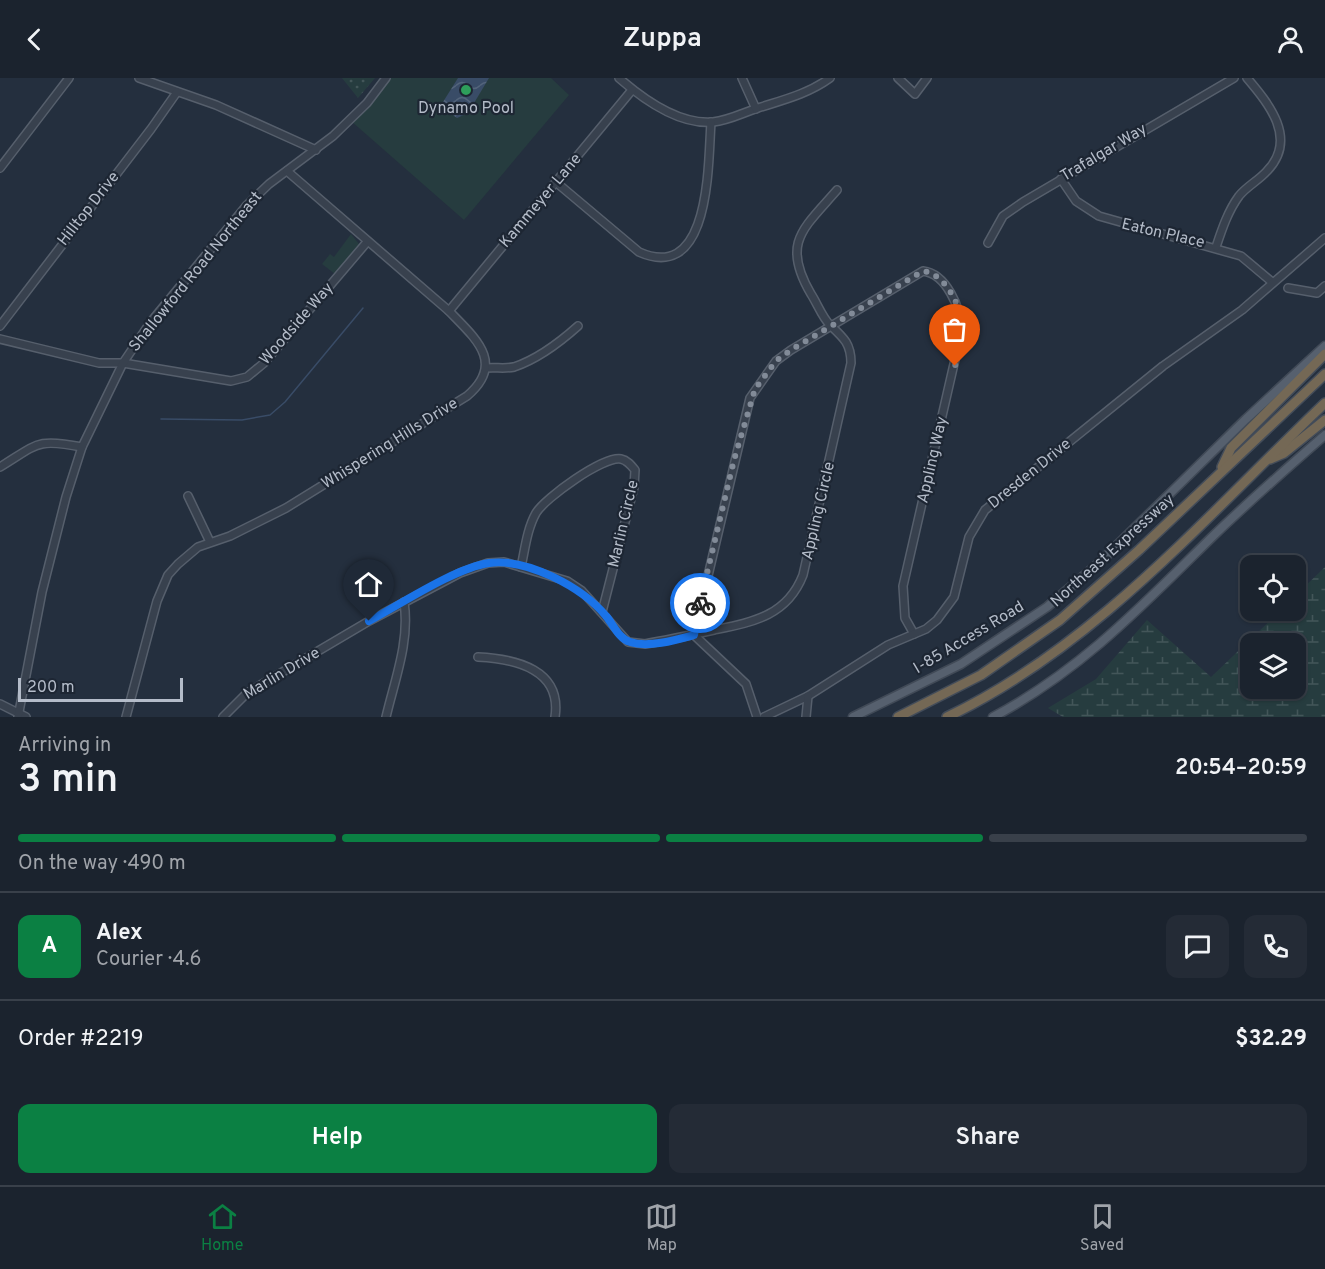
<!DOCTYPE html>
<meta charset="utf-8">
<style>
:root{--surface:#1b232e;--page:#242b36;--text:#f1f3f6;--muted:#a0a4aa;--line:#39404a;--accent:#0b8043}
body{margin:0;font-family:Overpass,sans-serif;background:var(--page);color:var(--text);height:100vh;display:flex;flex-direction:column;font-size:22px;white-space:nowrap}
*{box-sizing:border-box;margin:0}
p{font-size:20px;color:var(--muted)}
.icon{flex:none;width:33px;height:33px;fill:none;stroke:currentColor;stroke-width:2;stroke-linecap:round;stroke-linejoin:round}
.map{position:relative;height:639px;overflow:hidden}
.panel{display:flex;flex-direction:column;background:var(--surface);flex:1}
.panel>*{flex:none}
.buttons{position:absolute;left:1240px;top:477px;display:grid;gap:12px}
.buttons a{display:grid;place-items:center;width:66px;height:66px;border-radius:12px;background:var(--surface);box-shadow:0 2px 4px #0004,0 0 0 2px var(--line);font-size:30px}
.scale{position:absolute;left:18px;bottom:15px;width:165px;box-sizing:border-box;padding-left:6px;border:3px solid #b4bcc9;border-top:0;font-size:16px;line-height:21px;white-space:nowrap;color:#b4bcc9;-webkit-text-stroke:4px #1d2633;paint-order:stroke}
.pin{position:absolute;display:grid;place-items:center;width:51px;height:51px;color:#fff;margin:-62px -26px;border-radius:50% 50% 50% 0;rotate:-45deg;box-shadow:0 0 6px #0007}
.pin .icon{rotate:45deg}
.courier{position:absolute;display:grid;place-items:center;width:60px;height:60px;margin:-30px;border:4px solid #1a73e8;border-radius:50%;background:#fff;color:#222;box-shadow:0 2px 8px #0007}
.headline em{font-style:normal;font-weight:600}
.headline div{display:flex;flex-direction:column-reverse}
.headline{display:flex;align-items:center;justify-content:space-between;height:102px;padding:0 18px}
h1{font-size:39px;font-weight:600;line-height:45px}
.bar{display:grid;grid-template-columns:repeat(4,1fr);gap:9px 6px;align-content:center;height:72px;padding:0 18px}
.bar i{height:8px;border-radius:4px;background:var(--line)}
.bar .selected{background:var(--accent)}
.bar p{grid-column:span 4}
.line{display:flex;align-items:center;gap:15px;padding:0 18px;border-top:2px solid var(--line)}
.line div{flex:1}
.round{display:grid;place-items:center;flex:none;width:63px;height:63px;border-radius:12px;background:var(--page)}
.cta{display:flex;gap:12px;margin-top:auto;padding:12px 18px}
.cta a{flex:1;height:69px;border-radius:12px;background:var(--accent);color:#fff;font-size:24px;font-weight:600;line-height:69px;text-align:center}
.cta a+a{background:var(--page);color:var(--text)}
header{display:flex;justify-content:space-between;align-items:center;height:78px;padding:0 18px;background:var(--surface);font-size:27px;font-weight:600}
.dock{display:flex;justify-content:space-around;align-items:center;height:84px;border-top:2px solid var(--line);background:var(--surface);font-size:16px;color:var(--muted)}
.dock a{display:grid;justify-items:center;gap:3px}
.dock .selected{color:var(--accent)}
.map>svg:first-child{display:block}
</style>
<header><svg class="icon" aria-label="back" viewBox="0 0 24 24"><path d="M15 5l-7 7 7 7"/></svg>Zuppa<svg class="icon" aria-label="person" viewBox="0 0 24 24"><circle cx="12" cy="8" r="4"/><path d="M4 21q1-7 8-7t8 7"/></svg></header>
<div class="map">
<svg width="1325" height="639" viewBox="0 0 1325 639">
<defs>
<pattern id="wetland-marsh" width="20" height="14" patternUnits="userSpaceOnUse" patternTransform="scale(1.5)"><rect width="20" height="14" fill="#263c3f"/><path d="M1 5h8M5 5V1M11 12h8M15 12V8" fill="none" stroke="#435659"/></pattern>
<pattern id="park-dots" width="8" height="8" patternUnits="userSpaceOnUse" patternTransform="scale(1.5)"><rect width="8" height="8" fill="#263c3f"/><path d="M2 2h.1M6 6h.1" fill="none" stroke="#435659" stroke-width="1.8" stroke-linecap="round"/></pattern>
<pattern id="water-waves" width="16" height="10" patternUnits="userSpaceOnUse" patternTransform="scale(1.5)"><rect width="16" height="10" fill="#394c67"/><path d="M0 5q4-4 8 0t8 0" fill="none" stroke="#53647b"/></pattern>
</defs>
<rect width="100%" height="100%" fill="#242f3e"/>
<g fill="#263c3f">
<path d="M384,0H551L569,17L464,142L351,43Z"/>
<path d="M351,156L359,166L335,196L322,186L330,176L334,179Z"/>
</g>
<path fill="url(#wetland-marsh)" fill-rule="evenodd" d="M1325,489V639H1063L1048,630L1096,601L1147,542L1211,599L1280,533L1296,532V517ZM1251,566H1296V610H1251Z"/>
<path fill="url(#park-dots)" d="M342,0H375L358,20Z"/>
<path fill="url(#water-waves)" d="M458,0H489L468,35L457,40L446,32L443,24Z"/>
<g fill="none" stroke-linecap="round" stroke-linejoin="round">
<path stroke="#394c67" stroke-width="1.5" d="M161,341L242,342L270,337L285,324L363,230"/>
<defs>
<g id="minor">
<path d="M139,0L216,27L316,72"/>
<path d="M619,0C643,21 679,47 713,44C730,42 742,35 758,30C783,22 808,16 830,0"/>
<path d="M742,0L756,31"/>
<path d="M898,0L915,16L927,0"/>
<path d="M0,90L69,0"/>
<path d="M1061,101L1076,123L1099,138L1241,178L1272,204"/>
<path d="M557,105L639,174C711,206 708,86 711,44"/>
<path d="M988,165L1003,138L1023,124L1234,0"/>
<path d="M1216,169C1222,151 1228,133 1239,118C1247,108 1258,103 1267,93C1298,61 1269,26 1247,0"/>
<path d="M1288,210L1317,215L1325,208"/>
<path d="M449,233L632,12"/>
<path d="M0,248L151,51L177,14"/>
<path d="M0,261L99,285H123L231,303L247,299L264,285L367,164"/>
<path d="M486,290C495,289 505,291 514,289C538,281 559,265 578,248"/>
<path d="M0,389C38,366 36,360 82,369"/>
<path d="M188,418L210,464"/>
<path d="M521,489C525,471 527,451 536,435C545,420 603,378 621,381C627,382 631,387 635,392L634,409L602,534"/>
<path d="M478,579C517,581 562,592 555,639"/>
<path d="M0,626L26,639"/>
<path d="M18,639L42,514L66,419L82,369L123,285L150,245L247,127L269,106L333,58L367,25L386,0"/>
<path d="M126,639L157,523L168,497L178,486L198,469L230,458L286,430L467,318C506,285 475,260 449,233L287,93"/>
<path d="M223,639L247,615L369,543L460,495L488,485L504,484L567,503L582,513L628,564L645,566C668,562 691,557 714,552C753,544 787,538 803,497L851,285C851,266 844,260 830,247C822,239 817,225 811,216C781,165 803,151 837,112"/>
<path d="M386,639C395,601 410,563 404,524"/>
<path d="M757,639L746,606L694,557L750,320L776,283L791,272L923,193C947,196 960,230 962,251L903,508L905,540L914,556"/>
<path d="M764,639L808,618L888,567L926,551L937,542L954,519L969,459L985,432L1163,288L1242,232L1325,160"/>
<path d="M806,639L808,618"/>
</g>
<g id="major">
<path d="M853,639L961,586L1047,529L1099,485L1246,341L1325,268"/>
<path d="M993,639C1080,593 1141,529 1210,461C1247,425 1286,391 1325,357"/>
</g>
<g id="highway">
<path d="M1270,381L1284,375L1325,342"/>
<path d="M1222,389L1231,370L1325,276"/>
<path d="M898,639L981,597L1060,542L1139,472L1325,296"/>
<path d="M947,639C1096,568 1207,437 1325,325"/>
</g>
</defs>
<use href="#minor" stroke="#565f6c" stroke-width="10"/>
<use href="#major" stroke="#414a57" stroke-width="11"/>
<use href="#highway" stroke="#434c59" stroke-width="12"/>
<use href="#minor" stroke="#38414e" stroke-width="7"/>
<use href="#major" stroke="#56606e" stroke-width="8"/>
<use href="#highway" stroke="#746855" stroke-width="9"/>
</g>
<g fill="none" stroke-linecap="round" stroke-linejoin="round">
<path stroke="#828b98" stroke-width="6" stroke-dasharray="0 10.8" d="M700,525L734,382L755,311L776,283L791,272L923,193C946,196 962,230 962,250C962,263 958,276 955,288"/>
<path stroke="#1a73e8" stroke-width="8" d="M369,543C401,526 455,490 489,485C527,480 582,509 606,538C613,546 619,561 630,564C648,570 676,562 694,557L700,525"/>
</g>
<circle fill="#2e9e5b" stroke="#1d2633" stroke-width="2" cx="466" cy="12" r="6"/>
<g text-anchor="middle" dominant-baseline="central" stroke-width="4.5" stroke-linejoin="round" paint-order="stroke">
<g font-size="16" fill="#b4bcc9" stroke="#1d2633">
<text x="466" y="31">Dynamo Pool</text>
</g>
<g font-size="16" fill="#b4bcc9" stroke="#1d2633">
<text transform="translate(1104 75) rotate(-31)">Trafalgar Way</text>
<text transform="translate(541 123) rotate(-50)">Kammeyer Lane</text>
<text transform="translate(89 131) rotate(-52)">Hilltop Drive</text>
<text transform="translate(1163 156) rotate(13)">Eaton Place</text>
<text transform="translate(196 194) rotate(-51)">Shallowford Road Northeast</text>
<text transform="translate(297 246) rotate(-49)">Woodside Way</text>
<text transform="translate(390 366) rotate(-32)">Whispering Hills Drive</text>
<text transform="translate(933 382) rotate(-77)">Appling Way</text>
<text transform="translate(1030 396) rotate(-39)">Dresden Drive</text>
<text transform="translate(819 433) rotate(-77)">Appling Circle</text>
<text transform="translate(624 446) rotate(-77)">Marlin Circle</text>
<text transform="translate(1113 473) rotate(-42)">Northeast Expressway</text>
<text transform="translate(969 560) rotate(-31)">I-85 Access Road</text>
<text transform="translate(282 596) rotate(-31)">Marlin Drive</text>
</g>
</g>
</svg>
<div class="buttons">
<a><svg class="icon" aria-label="locate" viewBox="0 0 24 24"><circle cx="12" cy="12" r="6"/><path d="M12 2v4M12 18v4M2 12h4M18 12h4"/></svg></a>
<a><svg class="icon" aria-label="layers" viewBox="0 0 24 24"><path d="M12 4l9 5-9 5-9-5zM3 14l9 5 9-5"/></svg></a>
</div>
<div class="scale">200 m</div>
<div class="pin" style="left:955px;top:288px;background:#ea580c"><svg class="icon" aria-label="bag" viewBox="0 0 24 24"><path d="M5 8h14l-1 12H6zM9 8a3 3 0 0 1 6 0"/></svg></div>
<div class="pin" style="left:369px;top:543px;background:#1f2937"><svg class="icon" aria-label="home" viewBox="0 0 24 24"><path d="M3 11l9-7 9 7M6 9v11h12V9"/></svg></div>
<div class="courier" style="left:700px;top:525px"><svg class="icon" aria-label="bike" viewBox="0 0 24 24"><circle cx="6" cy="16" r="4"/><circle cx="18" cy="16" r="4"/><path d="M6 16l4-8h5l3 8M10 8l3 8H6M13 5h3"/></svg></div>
</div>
<section class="panel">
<div class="headline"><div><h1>3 min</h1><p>Arriving in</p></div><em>20:54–20:59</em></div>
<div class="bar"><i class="selected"></i><i class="selected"></i><i class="selected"></i><i></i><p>On the way · 490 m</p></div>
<div class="line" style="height:108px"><b class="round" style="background:var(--accent);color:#fff">A</b><div><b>Alex</b><p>Courier · 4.6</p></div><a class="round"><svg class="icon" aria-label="chat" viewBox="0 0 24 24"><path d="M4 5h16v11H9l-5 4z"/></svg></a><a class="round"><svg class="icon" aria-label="phone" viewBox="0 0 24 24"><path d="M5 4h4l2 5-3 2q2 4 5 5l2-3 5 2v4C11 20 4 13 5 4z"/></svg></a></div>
<div class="line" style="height:78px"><div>Order #2219</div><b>$32.29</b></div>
<div class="cta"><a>Help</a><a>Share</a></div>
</section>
<nav class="dock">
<a class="selected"><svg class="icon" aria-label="home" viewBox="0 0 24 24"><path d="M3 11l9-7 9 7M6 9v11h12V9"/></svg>Home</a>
<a><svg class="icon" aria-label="map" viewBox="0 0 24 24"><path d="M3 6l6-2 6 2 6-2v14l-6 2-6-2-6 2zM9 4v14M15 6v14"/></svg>Map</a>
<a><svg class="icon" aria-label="saved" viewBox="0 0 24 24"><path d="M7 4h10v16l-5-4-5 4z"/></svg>Saved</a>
</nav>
